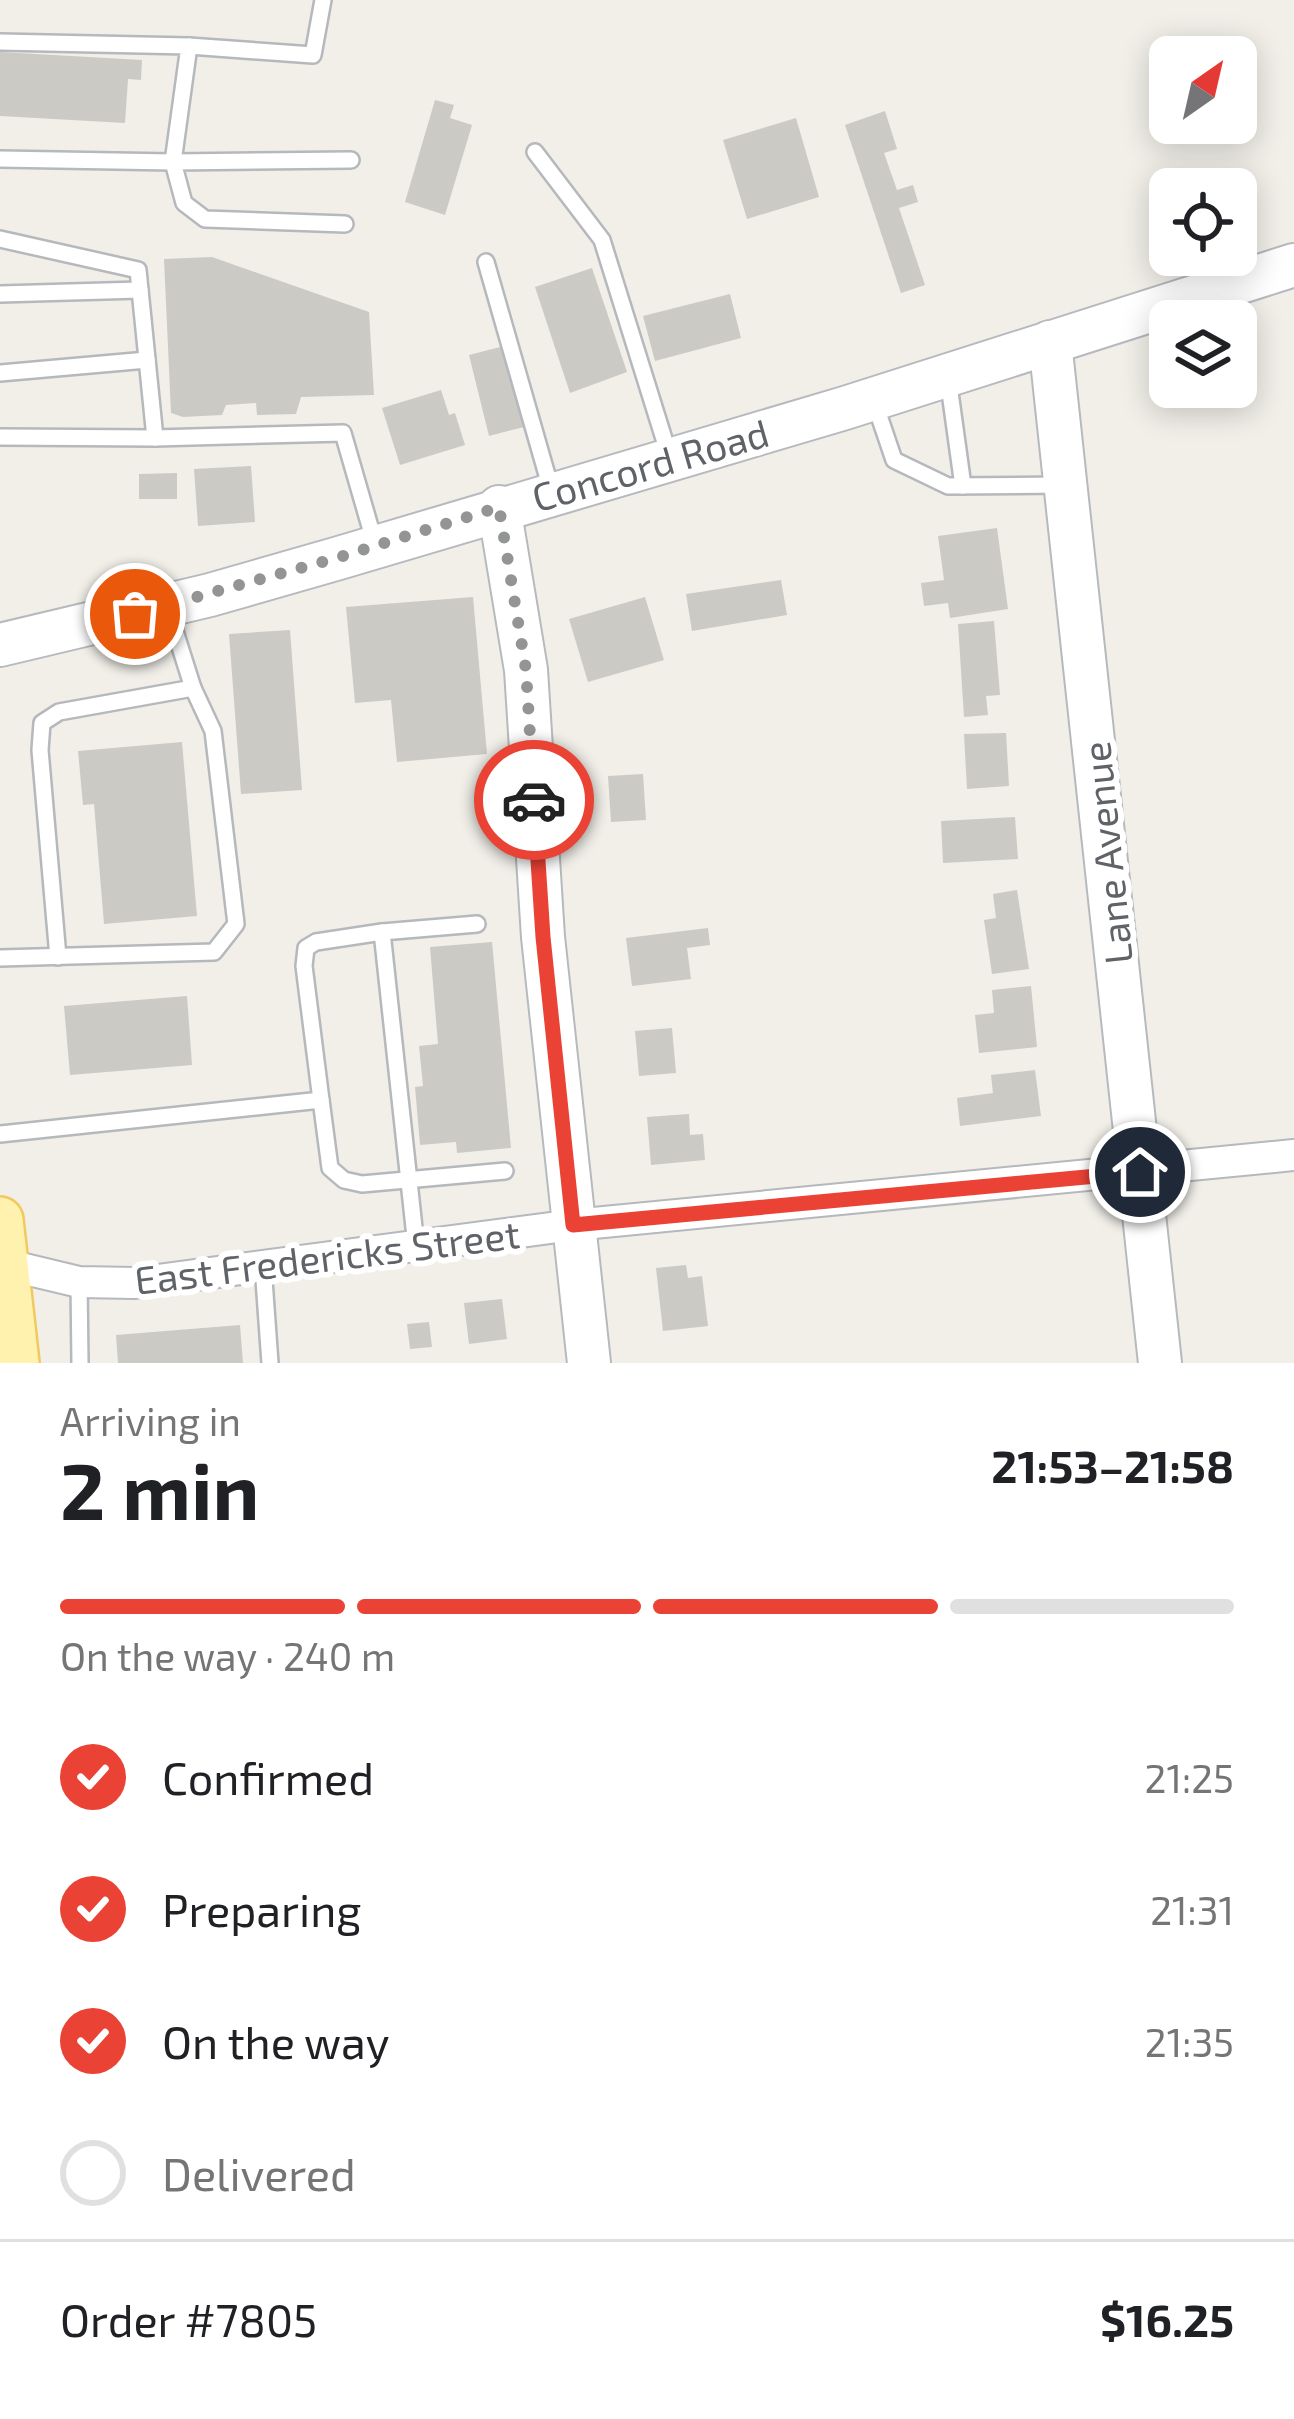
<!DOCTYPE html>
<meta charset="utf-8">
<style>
:root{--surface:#fff;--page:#f2f2f2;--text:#202124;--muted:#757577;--line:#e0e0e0;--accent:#ea4335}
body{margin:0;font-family:"Exo 2",sans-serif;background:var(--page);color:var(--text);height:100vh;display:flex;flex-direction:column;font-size:45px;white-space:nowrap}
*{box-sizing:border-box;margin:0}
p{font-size:39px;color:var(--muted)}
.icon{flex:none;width:66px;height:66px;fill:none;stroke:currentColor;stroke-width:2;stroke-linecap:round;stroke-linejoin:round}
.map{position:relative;height:1363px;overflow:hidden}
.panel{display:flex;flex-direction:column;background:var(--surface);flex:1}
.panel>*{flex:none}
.needle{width:78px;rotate:34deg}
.tools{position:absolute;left:1149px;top:36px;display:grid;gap:24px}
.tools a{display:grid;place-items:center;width:108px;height:108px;border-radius:18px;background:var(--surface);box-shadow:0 6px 30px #0003;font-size:60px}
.pin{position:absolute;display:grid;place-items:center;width:102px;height:102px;color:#fff;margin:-51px;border:6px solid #fff;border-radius:50%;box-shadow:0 3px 12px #0007}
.courier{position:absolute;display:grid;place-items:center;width:120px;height:120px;margin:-60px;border:9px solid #ea4335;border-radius:50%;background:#fff;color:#222;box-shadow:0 3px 15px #0007}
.summary em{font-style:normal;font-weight:700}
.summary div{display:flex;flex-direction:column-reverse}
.summary{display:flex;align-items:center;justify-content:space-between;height:204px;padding:0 60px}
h1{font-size:78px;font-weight:700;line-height:90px}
.bar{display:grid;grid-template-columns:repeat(4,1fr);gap:18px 12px;align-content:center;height:144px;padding:0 60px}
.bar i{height:15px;border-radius:9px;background:var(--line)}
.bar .on{background:var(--accent)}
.bar p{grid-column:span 4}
.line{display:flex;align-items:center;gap:30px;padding:0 60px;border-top:3px solid var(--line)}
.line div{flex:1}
ol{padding:0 60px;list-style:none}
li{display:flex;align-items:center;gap:36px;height:132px}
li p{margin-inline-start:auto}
li .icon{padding:12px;border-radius:50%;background:var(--accent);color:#fff;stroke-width:4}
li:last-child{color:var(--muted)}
li i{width:66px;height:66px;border:6px solid var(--line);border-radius:50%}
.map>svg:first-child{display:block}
</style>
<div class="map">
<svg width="1294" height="1363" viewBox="0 0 1294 1363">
<rect width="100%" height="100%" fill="#f1efe8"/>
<g fill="#cccac5">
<path d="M0,52L142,60L141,80L128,79L125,123L0,116Z"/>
<path d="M435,100L454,105L450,118L472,125L445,215L405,202Z"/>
<path d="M885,111L897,149L884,153L897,190L913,185L918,202L899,208L925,285L901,293L845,125Z"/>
<path d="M796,118L819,197L747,219L723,140Z"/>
<path d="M212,257L369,312L374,395L301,397L296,414L257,415L256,403L226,405L222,415L183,417L171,413L164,259Z"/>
<path d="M592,268L627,372L570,393L535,287Z"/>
<path d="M730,294L741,338L655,361L643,316Z"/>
<path d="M504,346L524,427L489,436L469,355Z"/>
<path d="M441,390L449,415L455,413L465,445L400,465L382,408Z"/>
<path d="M251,466L255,522L198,526L194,469Z"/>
<path d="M177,473V499H139V474Z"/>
<path d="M997,528L1008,609L950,618L948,603L924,606L921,583L944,580L938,536Z"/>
<path d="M781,580L787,615L692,631L686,594Z"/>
<path d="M473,597L487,754L397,762L391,700L355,703L346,607Z"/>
<path d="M645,597L664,660L588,682L569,619Z"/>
<path d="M994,621L1000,695L986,696L988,715L964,717L958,624Z"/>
<path d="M290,630L302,790L241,794L229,634Z"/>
<path d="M1006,733L1009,786L967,789L964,734Z"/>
<path d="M182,742L197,916L104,924L94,804L83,805L78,751Z"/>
<path d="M643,774L646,820L611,822L608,776Z"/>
<path d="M1015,817L1018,859L943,863L941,821Z"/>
<path d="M1017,890L1029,969L992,974L984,920L996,918L993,894Z"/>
<path d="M708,928L710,945L687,948L691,979L632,986L626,938Z"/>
<path d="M492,942L511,1148L457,1153L456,1142L420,1145L415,1087L423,1086L419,1046L438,1044L430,947Z"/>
<path d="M1031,986L1037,1047L979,1053L975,1015L994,1013L992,990Z"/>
<path d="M187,996L192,1065L70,1075L64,1006Z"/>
<path d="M672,1028L676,1073L639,1076L635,1031Z"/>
<path d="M1035,1070L1041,1116L960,1126L957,1098L993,1093L991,1075Z"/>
<path d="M689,1114L690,1135L703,1134L705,1160L651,1165L647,1117Z"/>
<path d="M686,1265L688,1278L702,1276L708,1326L663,1331L656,1268Z"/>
<path d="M502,1299L507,1339L469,1344L464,1303Z"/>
<path d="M429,1322L432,1347L410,1349L407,1324Z"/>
<path d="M240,1325L243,1363H118L116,1335Z"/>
</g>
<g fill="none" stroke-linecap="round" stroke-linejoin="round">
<defs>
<g id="lane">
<path d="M0,42L189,46L173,162L0,159"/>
<path d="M189,46L313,55L323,0"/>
<path d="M535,152L602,240L669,455"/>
<path d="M345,224L205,219L184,203L173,162L351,160"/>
<path d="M0,239L138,270L155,438L0,437"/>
<path d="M486,262L551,489"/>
<path d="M0,294L140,290"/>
<path d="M0,373L147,360"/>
<path d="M948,378L963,486"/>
<path d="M875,404L894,460L948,486L1063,485"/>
<path d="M155,438L343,433L375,544"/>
<path d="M58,957L40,750L42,723L59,712L193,688"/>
<path d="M0,958L214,952L236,924L213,731L193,688L168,609"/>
<path d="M321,1100L330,1168L344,1180L362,1184L505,1171"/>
<path d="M0,1134L321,1100L304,966L306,948L316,942L382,932"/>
<path d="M416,1246L382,932L477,924"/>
<path d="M263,1266L270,1363"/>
<path d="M79,1282L80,1363"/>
</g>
<path id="street" d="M0,1263L79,1282L135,1283L573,1225L1294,1155"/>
<g id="secondary">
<path d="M1050,342L1160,1363"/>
<path d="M499,507L526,670L543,937L589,1363"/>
<path d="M0,645L210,595L339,558L845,408L1294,265"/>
</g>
<path id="primary" d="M0,1220L16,1363"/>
</defs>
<use href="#lane" stroke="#b5b8bc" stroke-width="20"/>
<use href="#street" stroke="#b5b8bc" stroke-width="34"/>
<use href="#secondary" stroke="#b6babf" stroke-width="46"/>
<use href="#primary" stroke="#f2c960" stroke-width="50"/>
<use href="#lane" stroke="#fff" stroke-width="15"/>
<use href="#street" stroke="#fff" stroke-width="30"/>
<use href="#secondary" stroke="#fff" stroke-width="42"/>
<use href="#primary" stroke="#fff2af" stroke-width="45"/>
</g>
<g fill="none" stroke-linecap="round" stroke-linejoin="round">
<path stroke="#929495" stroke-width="12" stroke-dasharray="0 21.6" d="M135,614L340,557L499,507L526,670L534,800"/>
<path stroke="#ea4335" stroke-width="15" d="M534,800L543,937L573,1225L1140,1172"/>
</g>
<g text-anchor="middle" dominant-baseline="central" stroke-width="12" stroke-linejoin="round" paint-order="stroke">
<g font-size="39" fill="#5f6368" stroke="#fff">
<text transform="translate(650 464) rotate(-16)">Concord Road</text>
<text transform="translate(1106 853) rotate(-96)">Lane Avenue</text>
<text transform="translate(327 1256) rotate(-7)">East Fredericks Street</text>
</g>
</g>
</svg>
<div class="tools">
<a><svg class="needle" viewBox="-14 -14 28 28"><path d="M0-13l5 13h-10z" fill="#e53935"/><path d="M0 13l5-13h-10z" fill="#757577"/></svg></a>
<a><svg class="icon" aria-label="locate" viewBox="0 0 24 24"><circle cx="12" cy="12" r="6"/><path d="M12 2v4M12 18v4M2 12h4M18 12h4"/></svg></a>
<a><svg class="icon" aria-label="layers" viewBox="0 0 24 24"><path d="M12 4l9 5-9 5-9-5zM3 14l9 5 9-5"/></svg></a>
</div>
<div class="pin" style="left:135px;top:614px;background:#ea580c"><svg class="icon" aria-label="bag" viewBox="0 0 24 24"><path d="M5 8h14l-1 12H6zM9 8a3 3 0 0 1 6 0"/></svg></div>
<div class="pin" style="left:1140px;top:1172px;background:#1f2937"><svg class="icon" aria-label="home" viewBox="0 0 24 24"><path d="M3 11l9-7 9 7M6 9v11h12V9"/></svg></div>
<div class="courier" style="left:534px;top:800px"><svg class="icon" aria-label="car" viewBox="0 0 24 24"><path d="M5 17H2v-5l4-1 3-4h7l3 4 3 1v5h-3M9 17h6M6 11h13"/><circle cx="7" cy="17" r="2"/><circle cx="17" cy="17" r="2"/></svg></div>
</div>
<section class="panel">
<div class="summary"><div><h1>2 min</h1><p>Arriving in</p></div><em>21:53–21:58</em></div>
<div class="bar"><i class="on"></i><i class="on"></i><i class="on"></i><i></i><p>On the way · 240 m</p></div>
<ol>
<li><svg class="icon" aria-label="check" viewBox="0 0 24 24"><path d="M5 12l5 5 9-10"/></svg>Confirmed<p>21:25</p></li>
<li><svg class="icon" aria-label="check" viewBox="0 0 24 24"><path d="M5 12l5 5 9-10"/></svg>Preparing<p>21:31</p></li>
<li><svg class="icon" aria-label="check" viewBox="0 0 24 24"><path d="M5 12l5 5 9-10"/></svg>On the way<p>21:35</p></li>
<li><i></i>Delivered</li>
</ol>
<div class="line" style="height:156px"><div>Order #7805</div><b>$16.25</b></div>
</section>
